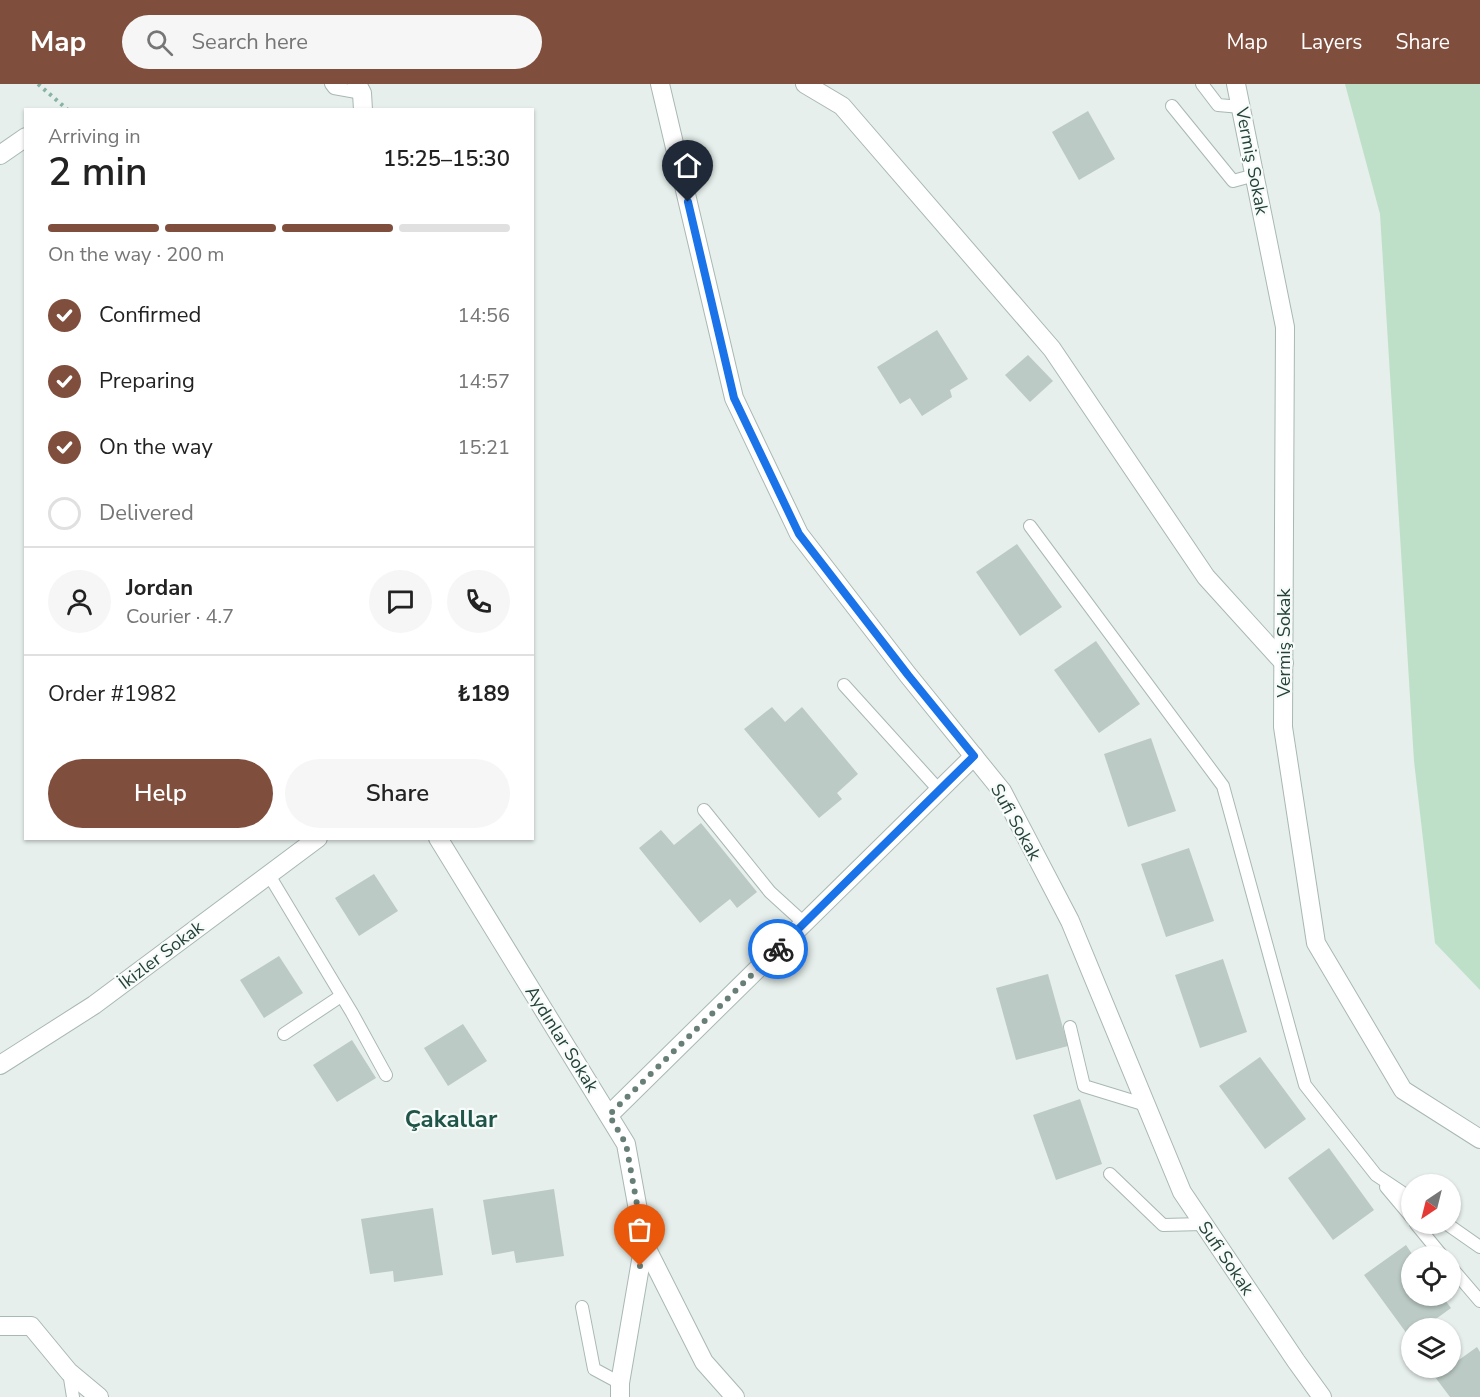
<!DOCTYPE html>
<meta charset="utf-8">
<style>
:root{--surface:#fff;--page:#f6f6f6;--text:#222;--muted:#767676;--line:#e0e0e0;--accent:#804e3d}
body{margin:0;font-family:"Nunito Sans",sans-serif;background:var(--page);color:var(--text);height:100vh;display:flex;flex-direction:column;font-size:22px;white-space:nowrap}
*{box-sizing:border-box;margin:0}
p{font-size:20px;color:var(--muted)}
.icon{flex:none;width:33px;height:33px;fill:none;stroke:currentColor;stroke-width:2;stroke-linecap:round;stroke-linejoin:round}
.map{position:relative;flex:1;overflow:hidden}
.panel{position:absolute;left:24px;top:24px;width:510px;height:732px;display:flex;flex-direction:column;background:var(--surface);border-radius:0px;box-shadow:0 2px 4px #0004}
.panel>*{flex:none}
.needle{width:39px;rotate:215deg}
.tools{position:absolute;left:1401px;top:1090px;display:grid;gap:12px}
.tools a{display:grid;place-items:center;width:60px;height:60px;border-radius:50%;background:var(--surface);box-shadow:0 2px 4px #0004;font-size:30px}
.pin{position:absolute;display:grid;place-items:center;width:51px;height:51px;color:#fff;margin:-62px -26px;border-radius:50% 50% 50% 0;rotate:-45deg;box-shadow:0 0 6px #0007}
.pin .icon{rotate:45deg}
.courier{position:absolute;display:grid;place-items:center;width:60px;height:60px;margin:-30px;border:4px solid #1a73e8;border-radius:50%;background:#fff;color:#222;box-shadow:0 2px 8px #0007}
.head em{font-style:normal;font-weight:600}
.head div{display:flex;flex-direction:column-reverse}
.head{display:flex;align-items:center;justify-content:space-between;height:102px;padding:0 24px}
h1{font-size:39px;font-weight:600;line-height:45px}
.bar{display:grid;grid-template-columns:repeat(4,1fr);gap:9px 6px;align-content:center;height:72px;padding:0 24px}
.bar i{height:8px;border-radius:4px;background:var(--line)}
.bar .current{background:var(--accent)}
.bar p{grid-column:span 4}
.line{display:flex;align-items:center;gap:15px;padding:0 24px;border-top:2px solid var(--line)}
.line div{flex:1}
.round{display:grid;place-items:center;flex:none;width:63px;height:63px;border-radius:32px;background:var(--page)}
ol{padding:0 24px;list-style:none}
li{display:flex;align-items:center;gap:18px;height:66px}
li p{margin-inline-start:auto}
li .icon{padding:6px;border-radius:50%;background:var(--accent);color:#fff;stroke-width:4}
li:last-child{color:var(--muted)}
li i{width:33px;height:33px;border:3px solid var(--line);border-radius:50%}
.button{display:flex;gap:12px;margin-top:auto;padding:12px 24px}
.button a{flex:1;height:69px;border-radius:36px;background:var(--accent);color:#fff;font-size:24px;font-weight:600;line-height:69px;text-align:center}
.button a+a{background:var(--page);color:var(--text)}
header{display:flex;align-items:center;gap:36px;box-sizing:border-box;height:84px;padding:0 30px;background:var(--accent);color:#fff}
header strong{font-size:28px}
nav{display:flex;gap:33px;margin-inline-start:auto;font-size:21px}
.search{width:420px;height:54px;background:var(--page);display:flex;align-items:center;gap:15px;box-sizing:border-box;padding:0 21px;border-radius:33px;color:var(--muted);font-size:22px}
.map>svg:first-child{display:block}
</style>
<header>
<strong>Map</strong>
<div class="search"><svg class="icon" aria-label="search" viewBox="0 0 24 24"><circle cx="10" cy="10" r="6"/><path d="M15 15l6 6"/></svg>Search here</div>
<nav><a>Map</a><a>Layers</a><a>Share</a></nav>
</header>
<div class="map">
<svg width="1480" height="1313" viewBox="0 0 1480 1313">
<rect width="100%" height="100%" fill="#e6efeb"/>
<path fill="#bfe0c8" d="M1345,0H1480V906L1435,859L1414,677L1380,130Z"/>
<g fill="#bbcac4">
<path d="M1088,27L1115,75L1079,96L1052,48Z"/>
<path d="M937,246L968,295L950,306L952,313L922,332L910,314L900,320L877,283Z"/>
<path d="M1028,271L1053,297L1030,318L1005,291Z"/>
<path d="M1017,460L1062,523L1020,552L976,488Z"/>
<path d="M1096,557L1140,620L1099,649L1054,586Z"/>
<path d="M772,623L785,638L802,623L858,690L837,709L842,715L819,734L744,645Z"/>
<path d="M1151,654L1176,727L1128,743L1104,670Z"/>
<path d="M701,739L757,808L737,824L730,815L700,839L639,764L661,746L674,761Z"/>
<path d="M1189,764L1214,837L1166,853L1141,780Z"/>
<path d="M374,790L398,827L359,852L335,814Z"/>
<path d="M279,872L303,909L264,934L240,896Z"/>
<path d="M1223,875L1247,948L1200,964L1175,891Z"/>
<path d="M1048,890L1068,962L1016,976L996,904Z"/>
<path d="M463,940L487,977L448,1002L424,964Z"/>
<path d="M352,956L376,994L337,1018L313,981Z"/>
<path d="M1260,973L1306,1035L1265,1065L1219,1002Z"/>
<path d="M1080,1015L1102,1080L1056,1096L1033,1031Z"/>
<path d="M1329,1064L1374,1126L1333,1156L1288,1094Z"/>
<path d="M554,1105L564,1172L516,1179L514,1167L492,1171L483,1116Z"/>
<path d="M433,1124L443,1191L394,1198L393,1187L370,1190L361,1135Z"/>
<path d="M1406,1161L1414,1173H1412V1212H1442L1451,1224L1422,1245H1412L1410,1254L1364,1191Z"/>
<path d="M1477,1263L1480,1268V1313H1450L1435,1293Z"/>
</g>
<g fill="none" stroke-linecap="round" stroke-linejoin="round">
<defs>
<g id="service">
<path d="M331,0L334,4L362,9"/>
<path d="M1202,0L1218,21L1241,23"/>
<path d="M1172,22L1233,97L1255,91"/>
<path d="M1030,442L1223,702L1305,1001L1376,1091L1412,1115"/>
<path d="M844,601L939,706"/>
<path d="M704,726L770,808L804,839"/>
<path d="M269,791L352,929L386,991"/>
<path d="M1070,943L1084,1002L1146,1021"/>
<path d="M284,950L341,912"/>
<path d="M1110,1090L1163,1141L1203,1140"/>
<path d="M1386,1103L1412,1134"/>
<path d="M1416,1140L1443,1173"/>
<path d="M1447,1140L1480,1163"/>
<path d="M1450,1182L1480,1217"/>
<path d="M582,1223L594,1285L620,1299"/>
<path d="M69,1288L73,1313"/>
</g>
<g id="minor">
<path d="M357,0L362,9L363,26"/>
<path d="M660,0L734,314L799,450L908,591L1002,707L1070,837L1182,1108L1296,1277L1322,1313"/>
<path d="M805,0L842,22L1052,265L1206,493L1284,579"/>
<path d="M0,71L26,53"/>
<path d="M438,754L626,1060L644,1159L620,1299V1313"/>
<path d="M0,981L94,921L318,754"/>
<path d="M609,1031L974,672"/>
<path d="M644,1159L704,1278L735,1313"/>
<path d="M0,1242H31L69,1288L99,1313"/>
</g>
<path id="tertiary" d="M1236,0L1285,243L1283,643L1316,859L1403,1006L1480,1055"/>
</defs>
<use href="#service" stroke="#a8b8b2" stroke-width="14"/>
<use href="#minor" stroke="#a8b8b2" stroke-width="20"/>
<use href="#tertiary" stroke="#a8b8b2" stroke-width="20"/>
<path stroke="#86b3a5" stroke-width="4" stroke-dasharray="3 4.5" stroke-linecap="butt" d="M38,0L68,26"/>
<use href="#service" stroke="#fff" stroke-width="12"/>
<use href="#minor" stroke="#fff" stroke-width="18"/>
<use href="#tertiary" stroke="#fff" stroke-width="18"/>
</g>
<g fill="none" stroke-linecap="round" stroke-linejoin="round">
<path stroke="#687f78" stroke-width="6" stroke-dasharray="0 10.8" d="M640,1182L644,1159L626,1060L609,1031L778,865"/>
<path stroke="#1a73e8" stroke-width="8" d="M688,118L734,314L799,450L908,591L974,672L778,865"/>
</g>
<g text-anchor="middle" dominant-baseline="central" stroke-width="4.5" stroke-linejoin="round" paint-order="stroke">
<g font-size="18" fill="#24423a" stroke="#f7fbf9">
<text transform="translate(1252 77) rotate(79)">Vermiş Sokak</text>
<text transform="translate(1284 559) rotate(-90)">Vermiş Sokak</text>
<text transform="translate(1016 738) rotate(61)">Sufi Sokak</text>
<text transform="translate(161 871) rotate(-37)">İkizler Sokak</text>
<text transform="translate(562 955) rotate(58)">Aydınlar Sokak</text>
<text transform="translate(1226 1174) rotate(56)">Sufi Sokak</text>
</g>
<g font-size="24" font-weight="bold" fill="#1f5548" stroke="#f7fbf9">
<text x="451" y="1035">Çakallar</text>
</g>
</g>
</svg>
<div class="tools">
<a><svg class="needle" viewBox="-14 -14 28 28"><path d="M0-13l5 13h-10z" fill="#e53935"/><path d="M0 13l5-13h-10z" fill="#767676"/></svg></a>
<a><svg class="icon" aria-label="locate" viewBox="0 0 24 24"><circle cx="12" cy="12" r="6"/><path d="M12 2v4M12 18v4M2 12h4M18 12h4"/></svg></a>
<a><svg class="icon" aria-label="layers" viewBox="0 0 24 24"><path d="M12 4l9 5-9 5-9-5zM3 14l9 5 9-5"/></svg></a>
</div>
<div class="pin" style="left:640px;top:1182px;background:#ea580c"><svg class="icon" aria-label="bag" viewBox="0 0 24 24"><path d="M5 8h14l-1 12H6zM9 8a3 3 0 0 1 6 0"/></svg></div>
<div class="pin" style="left:688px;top:118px;background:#1f2937"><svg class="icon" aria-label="home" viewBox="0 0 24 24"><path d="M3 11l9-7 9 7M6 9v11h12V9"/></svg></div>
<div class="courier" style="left:778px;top:865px"><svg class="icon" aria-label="bike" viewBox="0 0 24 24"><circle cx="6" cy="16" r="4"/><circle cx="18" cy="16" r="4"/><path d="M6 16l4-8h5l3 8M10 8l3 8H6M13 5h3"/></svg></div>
<section class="panel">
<div class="head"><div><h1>2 min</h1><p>Arriving in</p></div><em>15:25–15:30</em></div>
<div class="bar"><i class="current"></i><i class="current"></i><i class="current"></i><i></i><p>On the way · 200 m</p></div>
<ol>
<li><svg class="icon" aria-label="check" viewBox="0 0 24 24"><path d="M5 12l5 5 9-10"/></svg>Confirmed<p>14:56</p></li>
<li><svg class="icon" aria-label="check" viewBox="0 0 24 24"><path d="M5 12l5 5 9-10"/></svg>Preparing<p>14:57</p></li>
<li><svg class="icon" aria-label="check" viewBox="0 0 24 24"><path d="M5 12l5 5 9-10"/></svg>On the way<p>15:21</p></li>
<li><i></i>Delivered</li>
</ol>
<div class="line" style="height:108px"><a class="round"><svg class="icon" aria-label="person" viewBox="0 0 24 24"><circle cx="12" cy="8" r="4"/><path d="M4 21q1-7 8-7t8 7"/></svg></a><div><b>Jordan</b><p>Courier · 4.7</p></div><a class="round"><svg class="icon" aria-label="chat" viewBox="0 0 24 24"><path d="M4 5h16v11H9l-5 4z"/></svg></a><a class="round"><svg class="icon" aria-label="phone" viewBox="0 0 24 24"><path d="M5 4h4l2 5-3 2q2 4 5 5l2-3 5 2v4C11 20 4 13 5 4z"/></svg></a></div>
<div class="line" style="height:78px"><div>Order #1982</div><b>₺189</b></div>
<div class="button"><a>Help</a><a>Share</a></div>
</section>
</div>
